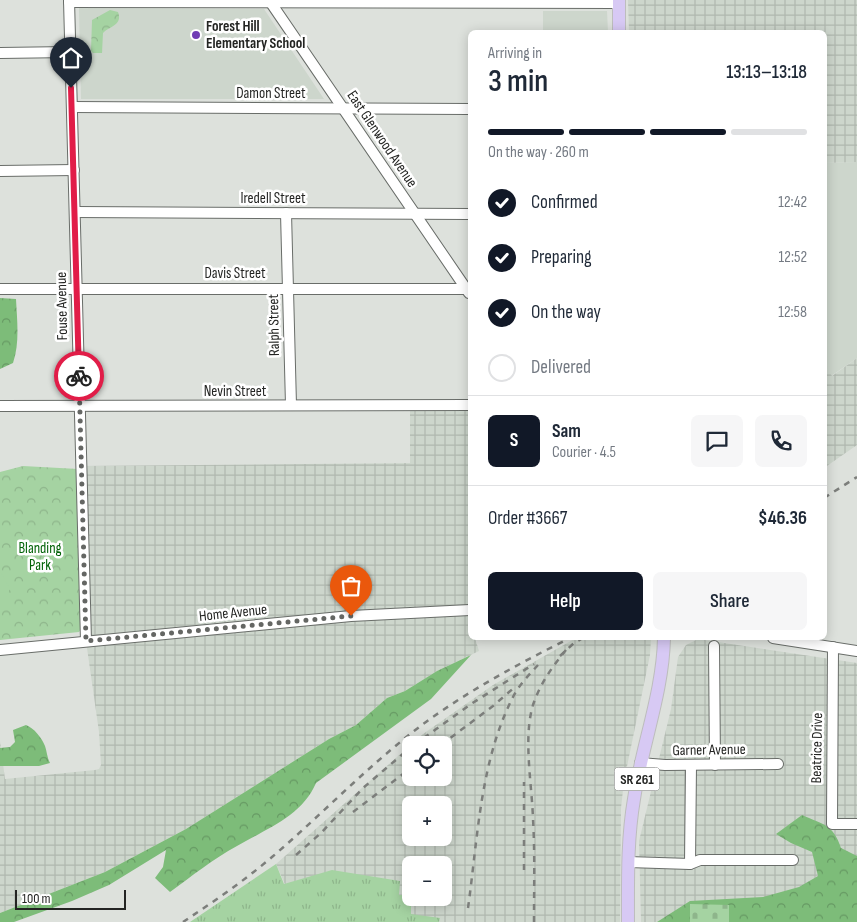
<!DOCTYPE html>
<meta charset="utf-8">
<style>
:root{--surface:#fff;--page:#f6f6f7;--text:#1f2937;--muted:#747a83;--line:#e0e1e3;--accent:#111827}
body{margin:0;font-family:"Sofia Sans Condensed",sans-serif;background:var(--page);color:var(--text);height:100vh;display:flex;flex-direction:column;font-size:19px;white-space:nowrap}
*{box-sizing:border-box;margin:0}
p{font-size:16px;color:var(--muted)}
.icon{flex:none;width:28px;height:28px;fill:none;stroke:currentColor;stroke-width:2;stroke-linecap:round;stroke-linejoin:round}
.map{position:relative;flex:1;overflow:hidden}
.side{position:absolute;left:468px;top:30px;width:359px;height:610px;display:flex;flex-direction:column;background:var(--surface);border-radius:8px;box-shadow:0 2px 12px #0003}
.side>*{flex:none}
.fabs{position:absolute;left:402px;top:736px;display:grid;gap:10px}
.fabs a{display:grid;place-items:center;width:50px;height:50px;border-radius:8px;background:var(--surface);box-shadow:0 2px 12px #0003;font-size:25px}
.scale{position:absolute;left:15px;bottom:12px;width:111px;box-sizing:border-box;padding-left:5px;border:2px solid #232422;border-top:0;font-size:14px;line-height:18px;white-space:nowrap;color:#232422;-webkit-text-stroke:4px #fff;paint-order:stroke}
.pin{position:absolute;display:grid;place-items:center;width:42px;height:42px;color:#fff;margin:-51px -21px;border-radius:50% 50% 50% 0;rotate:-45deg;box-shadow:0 0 5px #0007}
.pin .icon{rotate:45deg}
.courier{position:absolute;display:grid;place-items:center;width:50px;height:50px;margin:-25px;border:4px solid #e11d48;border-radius:50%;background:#fff;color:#222;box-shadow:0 1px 6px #0007}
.summary em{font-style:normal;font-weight:600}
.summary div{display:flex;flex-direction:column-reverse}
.summary{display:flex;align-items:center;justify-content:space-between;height:85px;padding:0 20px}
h1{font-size:32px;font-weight:600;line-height:38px}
.bar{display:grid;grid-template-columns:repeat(4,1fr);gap:8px 5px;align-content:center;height:60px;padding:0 20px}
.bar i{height:6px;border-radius:4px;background:var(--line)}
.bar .selected{background:var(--accent)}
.bar p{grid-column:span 4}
.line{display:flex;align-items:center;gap:12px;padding:0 20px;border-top:1px solid var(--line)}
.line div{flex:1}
.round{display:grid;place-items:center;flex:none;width:52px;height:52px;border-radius:8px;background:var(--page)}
ol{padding:0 20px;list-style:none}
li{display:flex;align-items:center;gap:15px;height:55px}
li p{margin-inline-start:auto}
li .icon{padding:5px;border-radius:50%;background:var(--accent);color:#fff;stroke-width:4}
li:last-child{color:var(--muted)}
li i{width:28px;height:28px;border:2px solid var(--line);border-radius:50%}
.cta{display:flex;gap:10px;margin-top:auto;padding:10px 20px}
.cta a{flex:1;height:58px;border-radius:8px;background:var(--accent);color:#fff;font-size:20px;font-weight:600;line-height:58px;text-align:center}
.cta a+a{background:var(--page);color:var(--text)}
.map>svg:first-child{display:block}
</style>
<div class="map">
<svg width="857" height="922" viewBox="0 0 857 922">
<defs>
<pattern id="industrial-grid" width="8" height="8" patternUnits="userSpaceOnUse" patternTransform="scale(1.25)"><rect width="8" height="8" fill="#cdd6cc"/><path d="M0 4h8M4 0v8" fill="none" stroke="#b0b8af"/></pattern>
<pattern id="grass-tufts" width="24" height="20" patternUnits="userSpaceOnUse" patternTransform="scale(1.25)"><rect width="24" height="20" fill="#a5d3a2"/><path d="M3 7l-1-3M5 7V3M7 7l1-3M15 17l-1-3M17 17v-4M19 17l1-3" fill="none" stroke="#8eb58b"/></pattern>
<pattern id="forest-crowns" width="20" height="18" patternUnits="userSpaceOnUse" patternTransform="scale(1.25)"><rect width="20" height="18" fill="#7dbc79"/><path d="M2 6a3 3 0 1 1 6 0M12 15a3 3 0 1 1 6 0" fill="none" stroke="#669963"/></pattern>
<pattern id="cemetery-stones" width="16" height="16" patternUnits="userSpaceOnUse" patternTransform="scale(1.25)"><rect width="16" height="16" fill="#a5d3a2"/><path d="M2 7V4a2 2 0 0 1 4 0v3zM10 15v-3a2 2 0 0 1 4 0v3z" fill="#8eb58b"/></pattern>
<pattern id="park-crowns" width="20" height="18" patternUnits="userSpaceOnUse" patternTransform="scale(1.25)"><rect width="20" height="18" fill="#a5d3a2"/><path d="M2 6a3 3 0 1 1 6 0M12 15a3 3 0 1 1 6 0" fill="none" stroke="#8eb58b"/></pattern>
</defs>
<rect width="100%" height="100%" fill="#dde1dc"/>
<g fill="#cdd6cc">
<path d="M79,8L264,9L324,99H81Z"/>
<path d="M543,11H607L608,32H543Z"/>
<path d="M857,162V358L831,376L824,364V163Z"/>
</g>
<g fill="url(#industrial-grid)" fill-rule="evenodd">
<path d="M628,0H857V162L824,163V32H629Z"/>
<path d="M857,358V445L824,468V364L832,376Z"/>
<path d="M410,405H470V638H475L479,651L437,671L405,691L387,698L356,725L329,739L186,829L105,872L0,913V741L5,779L95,770L99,769L101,765L99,732L86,641L81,466L410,463Z"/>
<path d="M576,638H651L650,655L624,781L621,808L620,922H299L300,919L276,864L423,734L493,685ZM411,745H444V778H411ZM411,805H444V838H411ZM411,865H444V898H411Z"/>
<path d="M698,639L857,663V922H641L639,841L671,709L678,657L686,645Z"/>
</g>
<path fill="url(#grass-tufts)" d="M276,864L284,884L332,870L400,881L399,895H411V914L440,918L439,922H190Z"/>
<g fill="url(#forest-crowns)">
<path d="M0,298L16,299C17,320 20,343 13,363L0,369Z"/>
<path d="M471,655L431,699L316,783C302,816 266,829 237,846C213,859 192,876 170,892L155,878L163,867L166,850L109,885L72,901L14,922H0V913L105,872L186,829L329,739L356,725L387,698L405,691L437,671Z"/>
<path d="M26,725C34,728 42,738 45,746C47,752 47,757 50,763L39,766H0V748L10,747L15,742L13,730Z"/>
<path d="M802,815C824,825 833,824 841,848L857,856V922H657L690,901L763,897L799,887L818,876L812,852L791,843L776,834Z"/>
</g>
<path fill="url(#cemetery-stones)" d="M690,904L729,905V922H690Z"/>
<g fill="url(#park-crowns)">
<path d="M110,10L118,12C123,25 110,26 103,33L102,53H93L91,51L92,20Z"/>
<path d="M23,466L78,469L81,629L79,632L0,640V472Z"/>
</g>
<path fill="#a5d3a2" d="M0,571L10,589L6,597L0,600Z"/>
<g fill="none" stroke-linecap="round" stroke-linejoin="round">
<defs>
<g id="minor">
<path d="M69,0L86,641"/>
<path d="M269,0L469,293"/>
<path d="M69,2L619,3"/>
<path d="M0,53L70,52"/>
<path d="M72,107L470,109"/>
<path d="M0,171L74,170"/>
<path d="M75,212L470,214"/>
<path d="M286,213L291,405"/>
<path d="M0,289H470"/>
<path d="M0,406L470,405"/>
<path d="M773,638L857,651"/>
<path d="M714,646L715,765"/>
<path d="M833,647L832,824H857"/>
<path d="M0,650L351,616L470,610"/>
<path d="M640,763L665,765L778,764"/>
<path d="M628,862L690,864L700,860H793"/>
<path d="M690,864L691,765"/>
</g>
<g id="major">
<path d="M619,0V32"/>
<path d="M628,922C628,881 627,840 634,799C642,745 663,692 664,638"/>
</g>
</defs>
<use href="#minor" stroke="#696d69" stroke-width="12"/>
<use href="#major" stroke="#bdbdbd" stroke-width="14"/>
<use href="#minor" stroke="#fff" stroke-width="10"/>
<use href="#major" stroke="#d7c9f4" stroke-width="12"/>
<g stroke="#7c7e7b" stroke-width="2.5" stroke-dasharray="6 6" stroke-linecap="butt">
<path d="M824,498L857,477"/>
<path d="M560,656L574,643L583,638"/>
<path d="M414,745L471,704L534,664"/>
<path d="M441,745L493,706L516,686"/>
<path d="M353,812L411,768"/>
<path d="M296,855L321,833L363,788L411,747"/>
<path d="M524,870V782"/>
<path d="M468,908C478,837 480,760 514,695C520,684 529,675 538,665"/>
<path d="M183,922C213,902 244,881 272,857C320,816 364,770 414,731C462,694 516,665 570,638"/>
<path d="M534,922C534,888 535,853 533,819C532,785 523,738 533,705C540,684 552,667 566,650"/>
</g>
</g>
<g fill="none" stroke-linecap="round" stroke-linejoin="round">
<path stroke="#646663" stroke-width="5" stroke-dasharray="0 9" d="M79,376L86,641L351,616"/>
<path stroke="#e11d48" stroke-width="6" d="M71,88L79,376"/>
</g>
<circle fill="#703db4" stroke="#fff" stroke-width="2" cx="196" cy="35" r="5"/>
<g text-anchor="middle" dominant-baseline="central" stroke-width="5" stroke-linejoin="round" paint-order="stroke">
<rect fill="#fff" stroke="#656664" stroke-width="1" x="614.5" y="767.5" width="45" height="23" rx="4"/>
<g font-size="14" font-weight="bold" fill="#232422">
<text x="637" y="779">SR 261</text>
</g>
<g font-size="15" font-weight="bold" fill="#232422" stroke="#fff" text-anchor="start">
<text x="206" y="26">Forest Hill<tspan x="206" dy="17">Elementary School</tspan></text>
</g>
<g font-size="15" fill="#232422" stroke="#fff">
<text x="271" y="93">Damon Street</text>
<text transform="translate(382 139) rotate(56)">East Glenwood Avenue</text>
<text x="273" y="198">Iredell Street</text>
<text x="235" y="273">Davis Street</text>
<text transform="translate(62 306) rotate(-91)">Fouse Avenue</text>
<text transform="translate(274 325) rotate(-91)">Ralph Street</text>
<text x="235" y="391">Nevin Street</text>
<text transform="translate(233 613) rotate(-6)">Home Avenue</text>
<text transform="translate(817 748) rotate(-89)">Beatrice Drive</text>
<text transform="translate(709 750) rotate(-1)">Garner Avenue</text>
</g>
<g font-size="15" fill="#036308" stroke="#fff">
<text x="40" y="548">Blanding<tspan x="40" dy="17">Park</tspan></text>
</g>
</g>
</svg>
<div class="fabs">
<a><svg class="icon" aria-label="locate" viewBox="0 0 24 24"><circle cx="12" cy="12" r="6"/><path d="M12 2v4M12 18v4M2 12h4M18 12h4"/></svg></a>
<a>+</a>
<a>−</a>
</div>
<div class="scale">100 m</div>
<div class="pin" style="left:351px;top:616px;background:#ea580c"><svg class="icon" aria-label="bag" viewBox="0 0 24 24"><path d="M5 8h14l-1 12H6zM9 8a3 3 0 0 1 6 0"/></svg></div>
<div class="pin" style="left:71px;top:88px;background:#1f2937"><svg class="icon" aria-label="home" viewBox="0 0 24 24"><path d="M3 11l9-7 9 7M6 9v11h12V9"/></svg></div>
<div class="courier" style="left:79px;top:376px"><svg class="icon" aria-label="bike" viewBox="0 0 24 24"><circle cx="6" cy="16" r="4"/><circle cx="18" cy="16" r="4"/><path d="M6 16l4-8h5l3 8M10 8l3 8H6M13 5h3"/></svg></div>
<section class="side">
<div class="summary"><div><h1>3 min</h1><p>Arriving in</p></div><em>13:13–13:18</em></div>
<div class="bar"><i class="selected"></i><i class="selected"></i><i class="selected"></i><i></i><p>On the way · 260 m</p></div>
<ol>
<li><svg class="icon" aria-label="check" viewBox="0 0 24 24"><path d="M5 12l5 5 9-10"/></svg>Confirmed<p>12:42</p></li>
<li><svg class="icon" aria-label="check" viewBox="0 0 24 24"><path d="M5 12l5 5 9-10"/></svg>Preparing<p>12:52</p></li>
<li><svg class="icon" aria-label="check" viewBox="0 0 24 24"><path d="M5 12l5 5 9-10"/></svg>On the way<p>12:58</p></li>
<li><i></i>Delivered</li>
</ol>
<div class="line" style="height:90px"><b class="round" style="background:var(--accent);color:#fff">S</b><div><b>Sam</b><p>Courier · 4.5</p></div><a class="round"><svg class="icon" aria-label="chat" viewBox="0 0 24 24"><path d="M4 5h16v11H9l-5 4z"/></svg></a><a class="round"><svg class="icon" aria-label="phone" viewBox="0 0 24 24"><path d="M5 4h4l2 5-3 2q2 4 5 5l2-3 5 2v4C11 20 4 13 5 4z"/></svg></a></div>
<div class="line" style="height:65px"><div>Order #3667</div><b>$46.36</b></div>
<div class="cta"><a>Help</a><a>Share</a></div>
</section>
</div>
